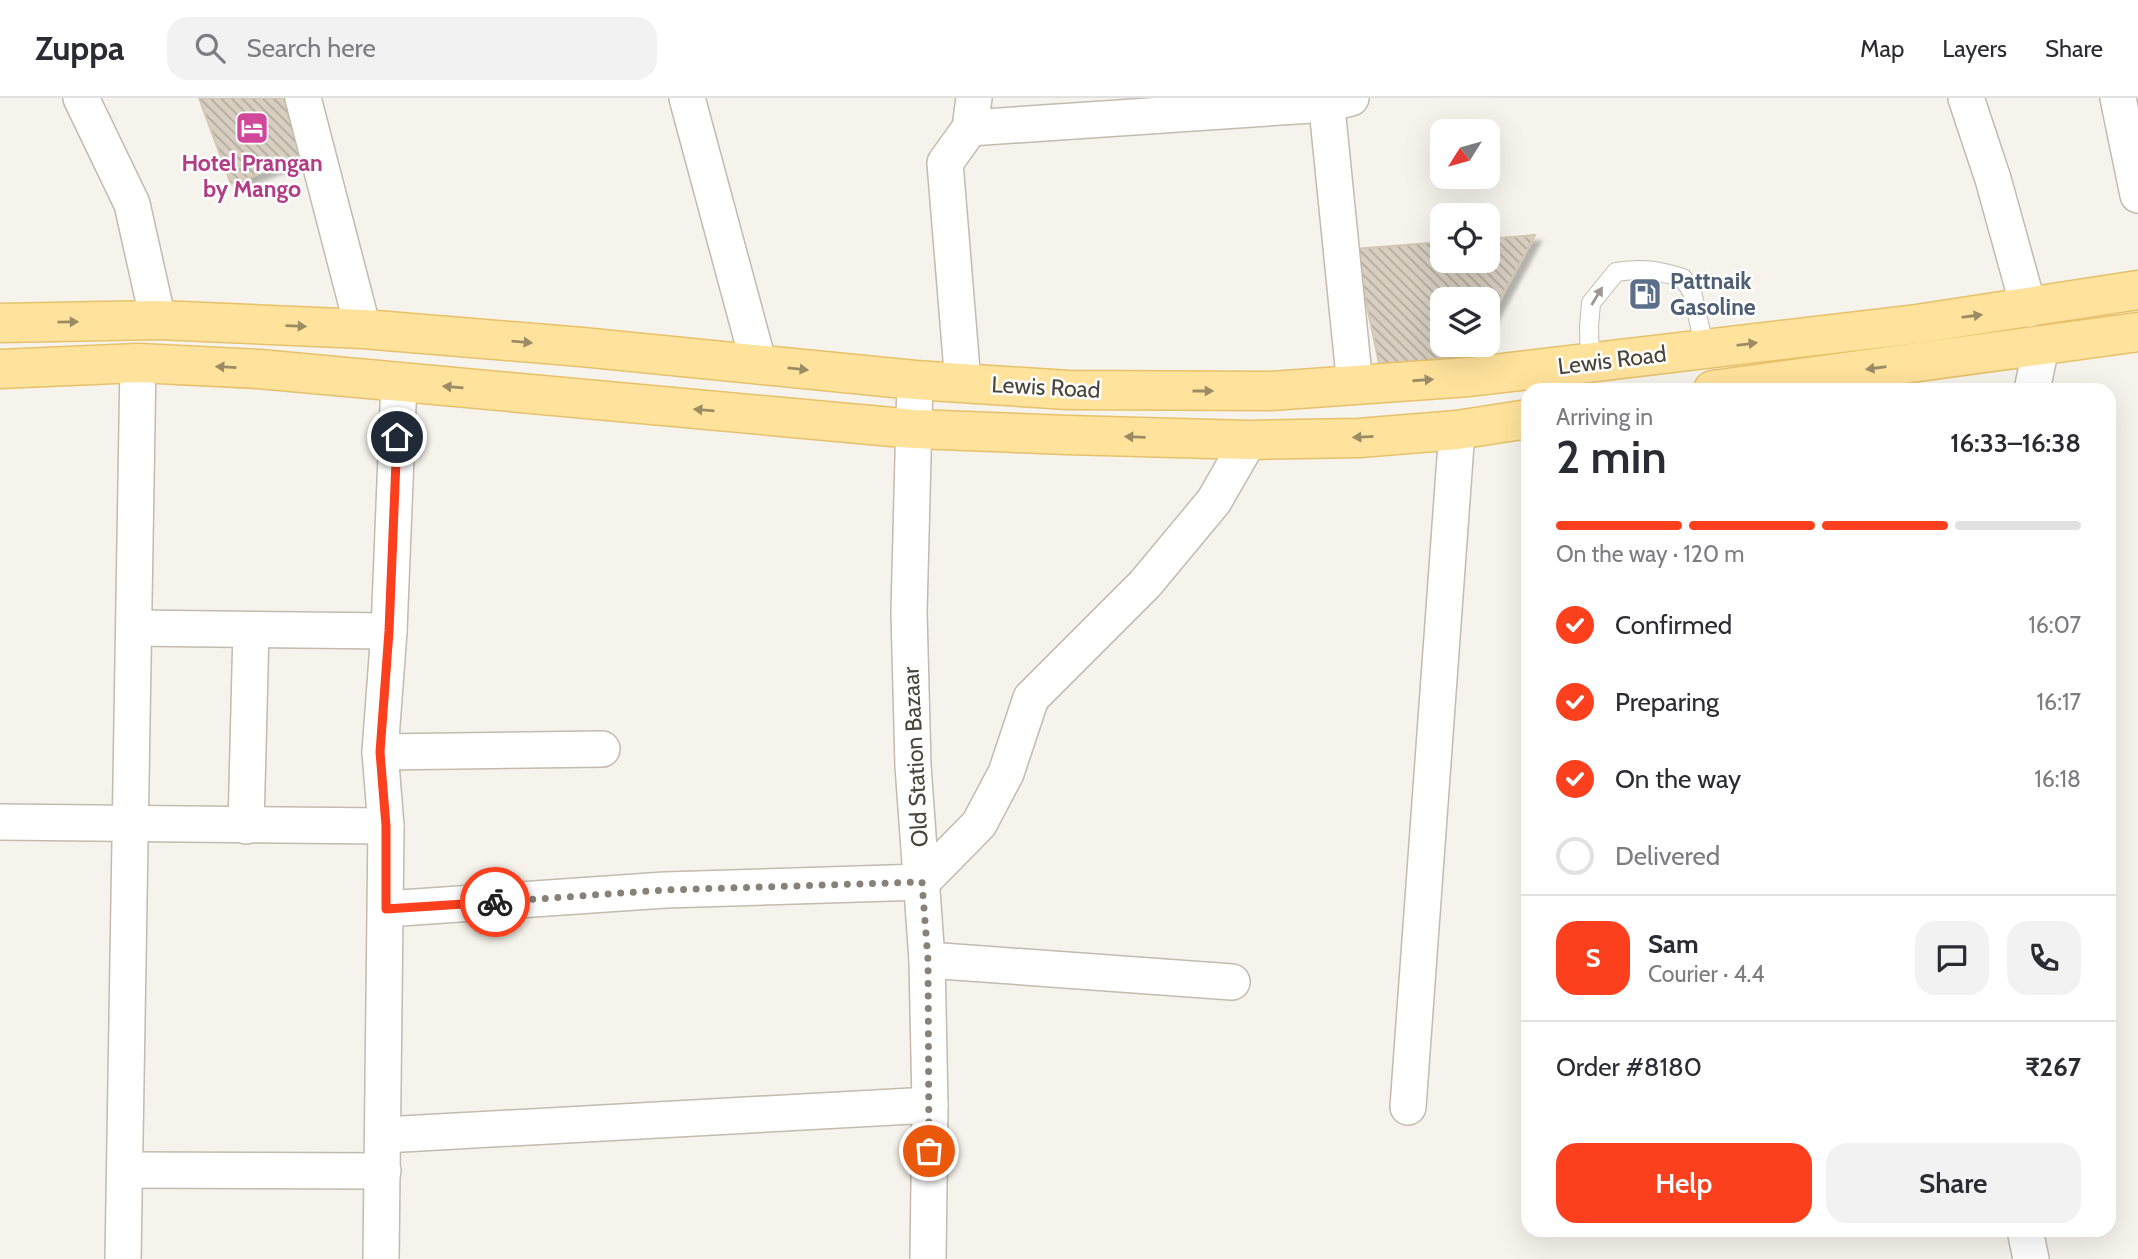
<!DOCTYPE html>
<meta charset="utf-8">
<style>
:root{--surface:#fff;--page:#f2f2f3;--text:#2b2b33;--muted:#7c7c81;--line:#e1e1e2;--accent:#fc3f1d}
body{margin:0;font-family:Cabin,sans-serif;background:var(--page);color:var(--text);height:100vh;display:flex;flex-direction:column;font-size:26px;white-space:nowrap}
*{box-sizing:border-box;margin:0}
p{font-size:23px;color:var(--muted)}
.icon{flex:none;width:38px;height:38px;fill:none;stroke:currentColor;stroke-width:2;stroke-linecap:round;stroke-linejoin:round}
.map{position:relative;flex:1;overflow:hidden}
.panel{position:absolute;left:1521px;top:285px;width:595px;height:854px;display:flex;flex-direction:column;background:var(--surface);border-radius:21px;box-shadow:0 7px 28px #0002}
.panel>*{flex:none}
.needle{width:46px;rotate:233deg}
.controls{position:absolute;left:1430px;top:21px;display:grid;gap:14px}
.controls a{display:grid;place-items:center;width:70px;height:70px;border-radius:14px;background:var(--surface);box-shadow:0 7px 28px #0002;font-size:35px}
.pin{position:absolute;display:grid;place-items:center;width:60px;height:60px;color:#fff;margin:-30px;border:4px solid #fff;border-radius:50%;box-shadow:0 2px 7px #0007}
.courier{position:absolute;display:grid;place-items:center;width:70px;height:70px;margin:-35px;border:5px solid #fc3f1d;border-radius:50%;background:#fff;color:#222;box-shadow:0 2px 9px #0007}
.overview em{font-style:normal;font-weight:600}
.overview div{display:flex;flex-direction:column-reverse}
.overview{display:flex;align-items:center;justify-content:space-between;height:119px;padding:0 35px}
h1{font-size:46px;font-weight:600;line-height:52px}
.bar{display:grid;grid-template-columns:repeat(4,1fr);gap:10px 7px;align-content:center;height:84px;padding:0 35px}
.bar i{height:9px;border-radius:5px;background:var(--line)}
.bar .active{background:var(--accent)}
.bar p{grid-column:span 4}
.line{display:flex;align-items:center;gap:18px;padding:0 35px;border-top:2px solid var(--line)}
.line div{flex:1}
.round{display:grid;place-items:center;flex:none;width:74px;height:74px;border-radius:21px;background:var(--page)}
ol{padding:0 35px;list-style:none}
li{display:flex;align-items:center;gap:21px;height:77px}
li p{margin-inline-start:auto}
li .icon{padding:7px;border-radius:50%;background:var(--accent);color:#fff;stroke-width:4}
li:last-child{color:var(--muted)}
li i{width:38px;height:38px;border:4px solid var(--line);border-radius:50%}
.primary-button{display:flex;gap:14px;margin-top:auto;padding:14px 35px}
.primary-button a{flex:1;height:80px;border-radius:21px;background:var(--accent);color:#fff;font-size:28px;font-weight:600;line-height:80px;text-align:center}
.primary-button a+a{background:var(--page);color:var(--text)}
header{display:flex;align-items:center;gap:42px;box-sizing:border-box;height:98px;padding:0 35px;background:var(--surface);border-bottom:2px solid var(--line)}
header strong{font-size:33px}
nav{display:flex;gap:38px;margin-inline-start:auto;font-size:24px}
.search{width:490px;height:63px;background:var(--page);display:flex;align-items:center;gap:18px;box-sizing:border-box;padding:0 24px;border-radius:21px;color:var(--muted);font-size:26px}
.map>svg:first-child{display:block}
</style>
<header>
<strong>Zuppa</strong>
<div class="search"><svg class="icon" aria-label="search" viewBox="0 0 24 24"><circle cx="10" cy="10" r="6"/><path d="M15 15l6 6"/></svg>Search here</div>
<nav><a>Map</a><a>Layers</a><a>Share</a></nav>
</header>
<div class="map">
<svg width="2138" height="1161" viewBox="0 0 2138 1161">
<defs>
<pattern id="building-back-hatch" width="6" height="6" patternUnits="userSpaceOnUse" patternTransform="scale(1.75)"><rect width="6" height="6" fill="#d8cfc1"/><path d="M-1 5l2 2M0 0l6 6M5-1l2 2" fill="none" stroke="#b1aa9e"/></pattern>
<filter id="shadow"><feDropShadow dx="6" dy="6" stdDeviation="2" flood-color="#0004"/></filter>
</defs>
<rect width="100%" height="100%" fill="#f6f3ec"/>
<g fill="url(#building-back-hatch)" stroke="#d3c7b4" stroke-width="2" filter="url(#shadow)">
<path d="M199,0H284L304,59L231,86Z"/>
<path d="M1535,137L1488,224V201H1442V247H1475L1470,256L1380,270L1355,151L1442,144V163H1488V141Z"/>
</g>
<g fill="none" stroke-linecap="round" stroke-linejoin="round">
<defs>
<path id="service" d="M1590,264L1589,229L1591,205L1616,174C1643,170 1657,172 1683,180L1692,194L1705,251"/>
<g id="minor">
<path d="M81,0L132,106L158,222"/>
<path d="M303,0L363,231"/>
<path d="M687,0L759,267"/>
<path d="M1326,0L1355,288"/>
<path d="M1966,0L1993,81L2029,211"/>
<path d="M2118,0L2138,97"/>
<path d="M970,30L1327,6L1351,0"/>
<path d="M915,282L909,514L913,668L927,862L930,1007L928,1161"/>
<path d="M963,285L945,65L970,30L974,0"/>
<path d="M2032,292L2041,249"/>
<path d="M134,530L389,533"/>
<path d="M380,654L602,651"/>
<path d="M0,724L386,728"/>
<path d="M246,728L251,532"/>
<path d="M386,811L665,792L922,784L979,726L1006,675L1031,600L1145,486L1214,403L1249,342"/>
<path d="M927,862L1232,884"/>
<path d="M1408,1009L1457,332"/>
<path d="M384,1037L930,1007"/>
<path d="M126,1072L383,1073"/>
<path d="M2025,1132L2031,1161"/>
<path d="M123,1161L138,265"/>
<path d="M381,1161L386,728L380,654L389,533L399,284"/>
</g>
<g id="primary">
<path d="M0,225L158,222L363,231L582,249L915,282L1068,292L1270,293L1469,279L1917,226L2138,192"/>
<path d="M0,271L138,265L259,271L914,331L1067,337L1249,342L1359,340L1457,332L1528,321"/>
<path d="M1713,292L2138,234"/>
</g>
</defs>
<use href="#service" stroke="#c2bbae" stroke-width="20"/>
<use href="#minor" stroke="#c2bbae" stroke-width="38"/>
<use href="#primary" stroke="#e6c16a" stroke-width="41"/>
<use href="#service" stroke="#fff" stroke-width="18"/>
<use href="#minor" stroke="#fff" stroke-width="35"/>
<use href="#primary" stroke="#ffe39c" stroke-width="38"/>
</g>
<defs><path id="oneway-solid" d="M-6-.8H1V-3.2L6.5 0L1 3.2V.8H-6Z" transform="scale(1.75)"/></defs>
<use fill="#9c9892" href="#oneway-solid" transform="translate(1597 198) rotate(-59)"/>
<g fill="#9c8c66">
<use href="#oneway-solid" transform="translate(1972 218) rotate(-8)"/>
<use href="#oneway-solid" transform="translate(68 224) rotate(-1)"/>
<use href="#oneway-solid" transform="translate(296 228) rotate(2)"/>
<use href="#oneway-solid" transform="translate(522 244) rotate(5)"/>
<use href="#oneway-solid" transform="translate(1747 246) rotate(-7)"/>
<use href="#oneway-solid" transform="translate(226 269) rotate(-177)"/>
<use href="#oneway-solid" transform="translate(1876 270) rotate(172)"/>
<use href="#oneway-solid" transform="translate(798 271) rotate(6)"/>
<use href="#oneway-solid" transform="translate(1423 282) rotate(-4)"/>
<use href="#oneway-solid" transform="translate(453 289) rotate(-175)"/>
<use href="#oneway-solid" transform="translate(1203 293)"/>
<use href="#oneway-solid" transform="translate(704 312) rotate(-175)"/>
<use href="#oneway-solid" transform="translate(1135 339) rotate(-178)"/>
<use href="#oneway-solid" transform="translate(1363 339) rotate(177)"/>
</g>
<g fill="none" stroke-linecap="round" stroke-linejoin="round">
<path stroke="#878178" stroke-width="7" stroke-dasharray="0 12.6" d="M495,804L664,792L922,784L928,862L929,1053"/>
<path stroke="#fc3f1d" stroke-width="9" d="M397,339L389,533L380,654L386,728V811L495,804"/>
</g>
<defs>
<symbol id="hotel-square" viewBox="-11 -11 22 22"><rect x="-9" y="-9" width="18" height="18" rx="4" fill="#d1479c" stroke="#fff"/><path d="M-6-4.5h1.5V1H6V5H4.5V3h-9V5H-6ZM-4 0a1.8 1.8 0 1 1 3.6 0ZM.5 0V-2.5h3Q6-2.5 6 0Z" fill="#fff"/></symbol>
<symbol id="fuel-square" viewBox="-11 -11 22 22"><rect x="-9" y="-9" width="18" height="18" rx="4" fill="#5c6f8a" stroke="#fff"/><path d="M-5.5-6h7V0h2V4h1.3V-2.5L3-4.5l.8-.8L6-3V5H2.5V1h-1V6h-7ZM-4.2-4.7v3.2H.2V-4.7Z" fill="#fff"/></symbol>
</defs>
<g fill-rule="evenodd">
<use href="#hotel-square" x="233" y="11" width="38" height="38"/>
<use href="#fuel-square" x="1626" y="177" width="38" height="38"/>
</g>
<g text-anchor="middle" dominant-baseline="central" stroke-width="5" stroke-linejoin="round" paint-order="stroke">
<g font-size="23" font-weight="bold" fill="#b23c85" stroke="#fff">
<text x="252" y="65">Hotel Prangan<tspan x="252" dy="26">by Mango</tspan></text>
</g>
<g font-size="23" font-weight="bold" fill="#4e5e75" stroke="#fff" text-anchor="start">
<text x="1670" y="183">Pattnaik<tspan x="1670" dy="26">Gasoline</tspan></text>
</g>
<g font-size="23" fill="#4b4439" stroke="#fff">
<text transform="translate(1612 262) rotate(-7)">Lewis Road</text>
<text transform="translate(1046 289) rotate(3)">Lewis Road</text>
<text transform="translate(915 659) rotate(-93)">Old Station Bazaar</text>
</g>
</g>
</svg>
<div class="controls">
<a><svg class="needle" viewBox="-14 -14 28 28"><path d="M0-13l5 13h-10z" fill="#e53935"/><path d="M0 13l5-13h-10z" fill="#7c7c81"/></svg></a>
<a><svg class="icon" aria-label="locate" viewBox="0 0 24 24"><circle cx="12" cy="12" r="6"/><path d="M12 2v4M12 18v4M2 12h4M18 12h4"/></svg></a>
<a><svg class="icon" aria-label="layers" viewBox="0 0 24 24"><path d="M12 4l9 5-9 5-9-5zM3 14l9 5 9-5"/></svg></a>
</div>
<div class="pin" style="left:929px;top:1053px;background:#ea580c"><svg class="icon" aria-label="bag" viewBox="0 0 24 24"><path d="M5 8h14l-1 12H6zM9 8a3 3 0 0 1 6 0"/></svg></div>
<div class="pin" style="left:397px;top:339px;background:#1f2937"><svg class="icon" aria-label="home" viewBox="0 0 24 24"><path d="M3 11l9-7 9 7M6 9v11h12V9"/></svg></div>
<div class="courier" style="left:495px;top:804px"><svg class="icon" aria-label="bike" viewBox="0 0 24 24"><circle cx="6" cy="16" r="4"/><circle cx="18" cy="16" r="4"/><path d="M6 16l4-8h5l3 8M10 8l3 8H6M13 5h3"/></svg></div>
<section class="panel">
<div class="overview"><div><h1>2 min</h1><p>Arriving in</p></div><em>16:33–16:38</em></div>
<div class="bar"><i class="active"></i><i class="active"></i><i class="active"></i><i></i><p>On the way · 120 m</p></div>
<ol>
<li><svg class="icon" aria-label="check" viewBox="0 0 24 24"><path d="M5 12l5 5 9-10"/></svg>Confirmed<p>16:07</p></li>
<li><svg class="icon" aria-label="check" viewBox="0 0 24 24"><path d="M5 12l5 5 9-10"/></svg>Preparing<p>16:17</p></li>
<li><svg class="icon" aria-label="check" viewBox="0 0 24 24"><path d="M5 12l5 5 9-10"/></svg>On the way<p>16:18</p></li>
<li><i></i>Delivered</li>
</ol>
<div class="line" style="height:126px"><b class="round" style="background:var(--accent);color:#fff">S</b><div><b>Sam</b><p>Courier · 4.4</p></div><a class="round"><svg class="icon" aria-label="chat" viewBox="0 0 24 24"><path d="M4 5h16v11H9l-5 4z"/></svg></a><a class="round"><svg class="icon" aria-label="phone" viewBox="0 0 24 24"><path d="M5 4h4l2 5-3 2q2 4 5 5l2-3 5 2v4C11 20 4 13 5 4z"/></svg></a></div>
<div class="line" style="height:91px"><div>Order #8180</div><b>₹267</b></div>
<div class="primary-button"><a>Help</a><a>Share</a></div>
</section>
</div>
